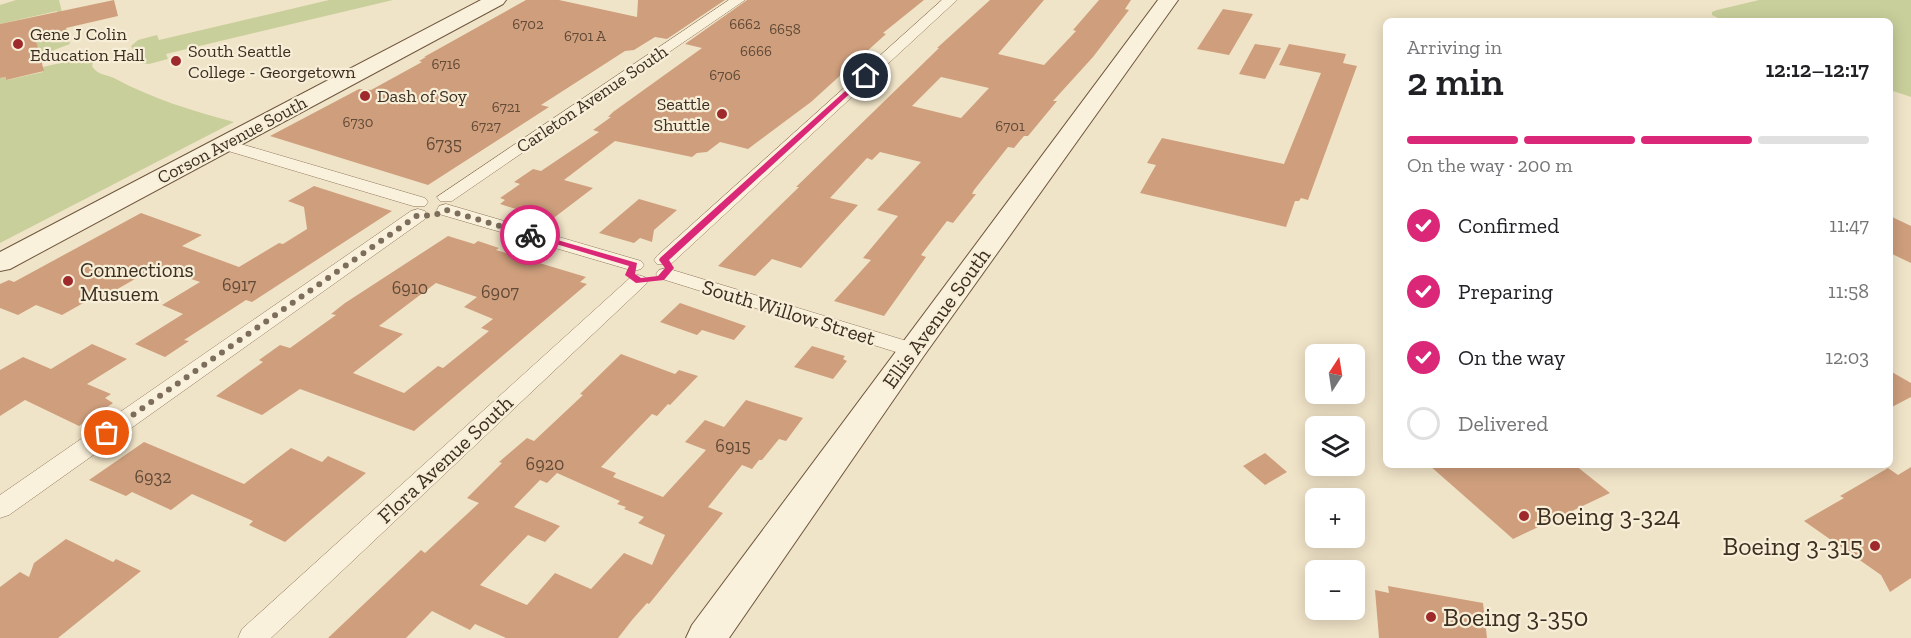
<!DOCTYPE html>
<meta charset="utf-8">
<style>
:root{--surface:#fff;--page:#f6f6f6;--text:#202124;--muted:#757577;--line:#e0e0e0;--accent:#db2777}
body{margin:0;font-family:"Zilla Slab",serif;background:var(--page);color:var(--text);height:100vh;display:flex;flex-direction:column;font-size:22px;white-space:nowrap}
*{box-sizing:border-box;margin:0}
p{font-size:20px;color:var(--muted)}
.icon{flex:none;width:33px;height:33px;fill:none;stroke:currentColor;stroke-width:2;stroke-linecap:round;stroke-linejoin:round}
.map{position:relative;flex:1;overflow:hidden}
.side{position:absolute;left:1383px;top:18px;width:510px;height:450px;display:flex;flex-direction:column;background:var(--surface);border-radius:9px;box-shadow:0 3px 15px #0003}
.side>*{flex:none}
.needle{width:39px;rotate:12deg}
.controls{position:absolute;left:1305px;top:344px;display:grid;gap:12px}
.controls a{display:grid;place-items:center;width:60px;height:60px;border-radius:9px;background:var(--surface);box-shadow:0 3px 15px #0003;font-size:30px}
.pin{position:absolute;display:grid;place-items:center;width:51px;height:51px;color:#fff;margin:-26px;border:3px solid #fff;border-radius:50%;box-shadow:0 2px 6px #0007}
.courier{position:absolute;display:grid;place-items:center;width:60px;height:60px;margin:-30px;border:4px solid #db2777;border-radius:50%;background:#fff;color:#222;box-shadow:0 2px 8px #0007}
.overview em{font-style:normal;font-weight:600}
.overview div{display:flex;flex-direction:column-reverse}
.overview{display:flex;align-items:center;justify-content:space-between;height:102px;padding:0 24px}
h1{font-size:39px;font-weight:600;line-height:45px}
.bar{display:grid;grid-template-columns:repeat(4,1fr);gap:9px 6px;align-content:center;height:72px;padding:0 24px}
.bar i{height:8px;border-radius:4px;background:var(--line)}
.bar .active{background:var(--accent)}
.bar p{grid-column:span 4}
ol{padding:0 24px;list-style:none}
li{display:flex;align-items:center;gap:18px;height:66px}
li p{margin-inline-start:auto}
li .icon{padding:6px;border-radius:50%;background:var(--accent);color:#fff;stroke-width:4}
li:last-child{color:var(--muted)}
li i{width:33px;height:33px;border:3px solid var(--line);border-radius:50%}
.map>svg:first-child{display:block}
</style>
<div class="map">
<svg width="1911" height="638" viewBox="0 0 1911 638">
<rect width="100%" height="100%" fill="#f0e4c8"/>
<g fill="#c9cf9b">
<path d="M16,0H59L66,28L62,29L57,11L0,24V5Z"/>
<path d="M329,0H393L166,54L168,59L149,64L140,63L131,46L138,40L157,35L159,40Z"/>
<path d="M1759,0H1911V97L1890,90V21H1724L1712,15V12L1717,10Z"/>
<path d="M67,31L70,44L54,50V55L47,57L48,59L29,63L34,42L57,37V33Z"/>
<path d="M95,55L92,66C98,76 107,74 116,79C153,99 193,111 234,122L0,243V78L6,77L7,80L43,72V67Z"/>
</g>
<g fill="#cf9f7d" fill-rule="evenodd">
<path d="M114,0L118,16L66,28L67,31L57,33L58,36L36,41L44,71L6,80V77L0,78V24Z"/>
<path d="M526,0H559L637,17L638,0H725L667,39L655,37L634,50L625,51L541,105L549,107L428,185L270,136L359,89L371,90L422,62L419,61L426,57H424Z"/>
<path d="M747,0H924L883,33L886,34L811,102L748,149L720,142L707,152L697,153L692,157L615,141L564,180L593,188L551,220L500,204L505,200L500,198L520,184L514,182L533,169L541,171L599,132L593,130L611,117H608L613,112L702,48L685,44Z"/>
<path d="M990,0H1044L998,54L1044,65L1076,31L1073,30L1099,0H1131L1125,9L1129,10L1093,57L1053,101H1057L1028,136H1024L1014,148L1008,147L974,190L972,194H976L953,223L947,221L921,255L926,257L884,316L834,301L871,260L863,258L898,216L877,210L921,162L880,152L872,160L867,158L830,198L858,205L801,268L772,259L755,276L718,266L799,187H796L939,48H937ZM941,77L989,88L961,118L912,106Z"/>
<path d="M1223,9L1253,14L1229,55L1197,49Z"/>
<path d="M1255,44L1281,48L1265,79L1239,74Z"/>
<path d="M1289,44L1346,54L1343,63L1357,66L1308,200L1301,198L1299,201H1295L1286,227L1140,193L1156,165L1147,163L1162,138L1284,164L1321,73L1279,65Z"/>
<path d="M314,186L392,211L252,302L246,300L184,340L189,341L165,357L135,344L183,314L162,305L200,282L156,267L100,299L94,297L62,315L36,305L18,315L0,308V284L9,280L14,282L141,213L202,235L182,246L239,267L279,243L283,244L307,229L304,207L288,201Z"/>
<path d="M639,199L677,210L654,230L652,242L640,238L634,243L599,233Z"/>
<path d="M1890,216L1911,226V263L1890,253Z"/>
<path d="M448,236L474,244L478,241L499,248L496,250L586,277L580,282L587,284L414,431L300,389L262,415L216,396L263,362L259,360L280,345L290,348L336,315L331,314L345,303ZM436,283L477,297L464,307L493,319L481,328L489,331L443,368L438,366L404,393L353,373L403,334L379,326Z"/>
<path d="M680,303L746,326L734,340L702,330L697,335L660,322Z"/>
<path d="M92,344L127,359L87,384L111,394L105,398L113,403L79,426L25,400L0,416V370L23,357L51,369Z"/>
<path d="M812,346L845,356L843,359L847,361L833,379L794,367Z"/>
<path d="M621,354L675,374L679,370L698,376L670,405L668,404L657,416L652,414L601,467L616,473L613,477L663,497L706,450L685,442L705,420L724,427L746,400L803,418L786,441L779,439L762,460H759L752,469L742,465L708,507L723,513L649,604L647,603L632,620L618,638H506L475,624L470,630L432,611L406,638H328L421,550L425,553L479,503L467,498L502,463L499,462L527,438L534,441L583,395L580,394ZM557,473L620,501L617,504L626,507L624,509L644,517L638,523L665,535L652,565L624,553L591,589L555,573L527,605L480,585L528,535L545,542L560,526L514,507L540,480L547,483Z"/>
<path d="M1890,371L1911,383V397L1890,408Z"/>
<path d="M144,442L244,484L291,448L322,462L328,456L366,473L285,542L249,525L253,521L192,494L171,510L132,492L126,496L89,480Z"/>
<path d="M1265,453L1287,472L1265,485L1243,466Z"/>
<path d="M1429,465H1575L1610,493L1513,539Z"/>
<path d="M1911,467V578L1890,592L1881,575L1804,521L1844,498L1840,496L1888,468L1898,475Z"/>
<path d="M66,539L113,562L116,559L141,571L58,638H0V587L20,572L29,577L34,563Z"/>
<path d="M1388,586L1483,603L1487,638H1379L1375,590L1389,593Z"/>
</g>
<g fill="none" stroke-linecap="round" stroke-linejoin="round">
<defs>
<g id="street">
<path d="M729,0H745L452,201H440L437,197Z"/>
<path d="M942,0H957L671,264H657L654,260L657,256Z"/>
<path d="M224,139L425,198L428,202L425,206H413L218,148L216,144L218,140Z"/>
<path d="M446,204L641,261L644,265L641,269L634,271L439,214L437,210L439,206Z"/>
<path d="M418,209L425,211L427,215L425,219L9,515L0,518V495L411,211Z"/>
<path d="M666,268L920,345L923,350L920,355L912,357L659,278L656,274L659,270Z"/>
<path d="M638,275L645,277L648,281L645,285L271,638H238L242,629L631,277Z"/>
</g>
<g id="secondary">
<path d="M481,0H506L503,4L10,269L0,271V252Z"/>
<path d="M1158,0H1178L923,357L729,638H686L692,625Z"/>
</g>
</defs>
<use href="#street" stroke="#8d765c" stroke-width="1"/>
<use href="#secondary" stroke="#6f573f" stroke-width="2"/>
<use href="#street" fill="#faf1dc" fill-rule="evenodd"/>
<use href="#secondary" fill="#faf1dc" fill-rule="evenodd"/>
</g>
<path fill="#db2777" d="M863,75L869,76L669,260L674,268L664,280L636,283L625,275L629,266L526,235L533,233L637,263L635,274L641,278L658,276L665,268L659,260L660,258Z"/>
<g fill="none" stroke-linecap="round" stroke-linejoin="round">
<path stroke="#7c6e5b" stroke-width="6" stroke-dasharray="0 10.8" d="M107,433L418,215L433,216L446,210L530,235"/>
</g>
<g fill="#9e2a2b" stroke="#f7eed8" stroke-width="2">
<circle cx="18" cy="44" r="6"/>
<circle cx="176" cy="61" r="6"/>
<circle cx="365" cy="96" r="6"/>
<circle cx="722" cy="114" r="6"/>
<circle cx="68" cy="281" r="6"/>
<circle cx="1524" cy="516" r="6"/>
<circle cx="1875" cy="546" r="6"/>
<circle cx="1431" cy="617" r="6"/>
</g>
<g text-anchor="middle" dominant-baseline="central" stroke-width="4.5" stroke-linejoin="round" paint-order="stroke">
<g font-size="15" fill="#624a37">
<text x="528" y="24">6702</text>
<text x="745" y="24">6662</text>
<text x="785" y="29">6658</text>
<text x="585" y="36">6701 A</text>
<text x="756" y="51">6666</text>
<text x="446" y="64">6716</text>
<text x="725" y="75">6706</text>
<text x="506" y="107">6721</text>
<text x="358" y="122">6730</text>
<text x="486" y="126">6727</text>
<text x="1010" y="126">6701</text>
</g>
<g font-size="18" fill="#3d2e20" stroke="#f7eed8" text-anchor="start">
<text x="30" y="34">Gene J Colin<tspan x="30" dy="21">Education Hall</tspan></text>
<text x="188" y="51">South Seattle<tspan x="188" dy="21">College - Georgetown</tspan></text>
<text x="377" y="96">Dash of Soy</text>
<text x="710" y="104" text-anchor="end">Seattle<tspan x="710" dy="21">Shuttle</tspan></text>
</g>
<g font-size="18" fill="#3d2e20" stroke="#f7eed8">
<text transform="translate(592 99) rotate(-34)">Carleton Avenue South</text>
<text transform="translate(232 140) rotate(-28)">Corson Avenue South</text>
</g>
<g font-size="18" fill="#624a37">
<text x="444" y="144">6735</text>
<text x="239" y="285">6917</text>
<text x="410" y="288">6910</text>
<text x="500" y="292">6907</text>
<text x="733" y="446">6915</text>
<text x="545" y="464">6920</text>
<text x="153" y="477">6932</text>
</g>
<g font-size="21" fill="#3d2e20" stroke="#f7eed8" text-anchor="start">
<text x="80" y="269">Connections<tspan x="80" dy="24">Musuem</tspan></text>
</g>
<g font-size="21" fill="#3d2e20" stroke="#f7eed8">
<text transform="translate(789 312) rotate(17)">South Willow Street</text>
<text transform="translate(936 318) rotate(-54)">Ellis Avenue South</text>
<text transform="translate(445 459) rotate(-43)">Flora Avenue South</text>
</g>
<g font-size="26" fill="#3d2e20" stroke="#f7eed8" text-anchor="start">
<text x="1536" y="516">Boeing 3-324</text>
<text x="1863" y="546" text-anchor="end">Boeing 3-315</text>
<text x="1443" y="617">Boeing 3-350</text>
</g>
</g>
</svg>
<div class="controls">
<a><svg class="needle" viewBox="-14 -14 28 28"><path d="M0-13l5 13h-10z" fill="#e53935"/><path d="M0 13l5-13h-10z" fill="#757577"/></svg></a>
<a><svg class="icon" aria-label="layers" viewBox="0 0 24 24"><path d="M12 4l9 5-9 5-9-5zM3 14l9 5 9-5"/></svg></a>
<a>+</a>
<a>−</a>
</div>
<div class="pin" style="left:107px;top:433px;background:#ea580c"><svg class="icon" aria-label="bag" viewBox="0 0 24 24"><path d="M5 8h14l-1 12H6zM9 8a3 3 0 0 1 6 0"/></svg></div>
<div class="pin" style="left:866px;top:76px;background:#1f2937"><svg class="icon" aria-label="home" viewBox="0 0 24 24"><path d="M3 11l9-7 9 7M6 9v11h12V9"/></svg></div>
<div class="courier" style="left:530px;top:235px"><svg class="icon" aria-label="bike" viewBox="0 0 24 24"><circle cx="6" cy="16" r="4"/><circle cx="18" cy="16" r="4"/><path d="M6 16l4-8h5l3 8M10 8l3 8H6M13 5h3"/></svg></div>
<section class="side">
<div class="overview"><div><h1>2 min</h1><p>Arriving in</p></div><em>12:12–12:17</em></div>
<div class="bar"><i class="active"></i><i class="active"></i><i class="active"></i><i></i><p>On the way · 200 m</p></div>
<ol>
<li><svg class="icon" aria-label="check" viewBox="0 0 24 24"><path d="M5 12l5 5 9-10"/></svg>Confirmed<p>11:47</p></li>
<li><svg class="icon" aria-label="check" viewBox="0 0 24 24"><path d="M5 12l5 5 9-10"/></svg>Preparing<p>11:58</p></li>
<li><svg class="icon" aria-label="check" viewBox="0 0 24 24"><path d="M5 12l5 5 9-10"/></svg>On the way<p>12:03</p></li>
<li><i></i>Delivered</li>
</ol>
</section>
</div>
